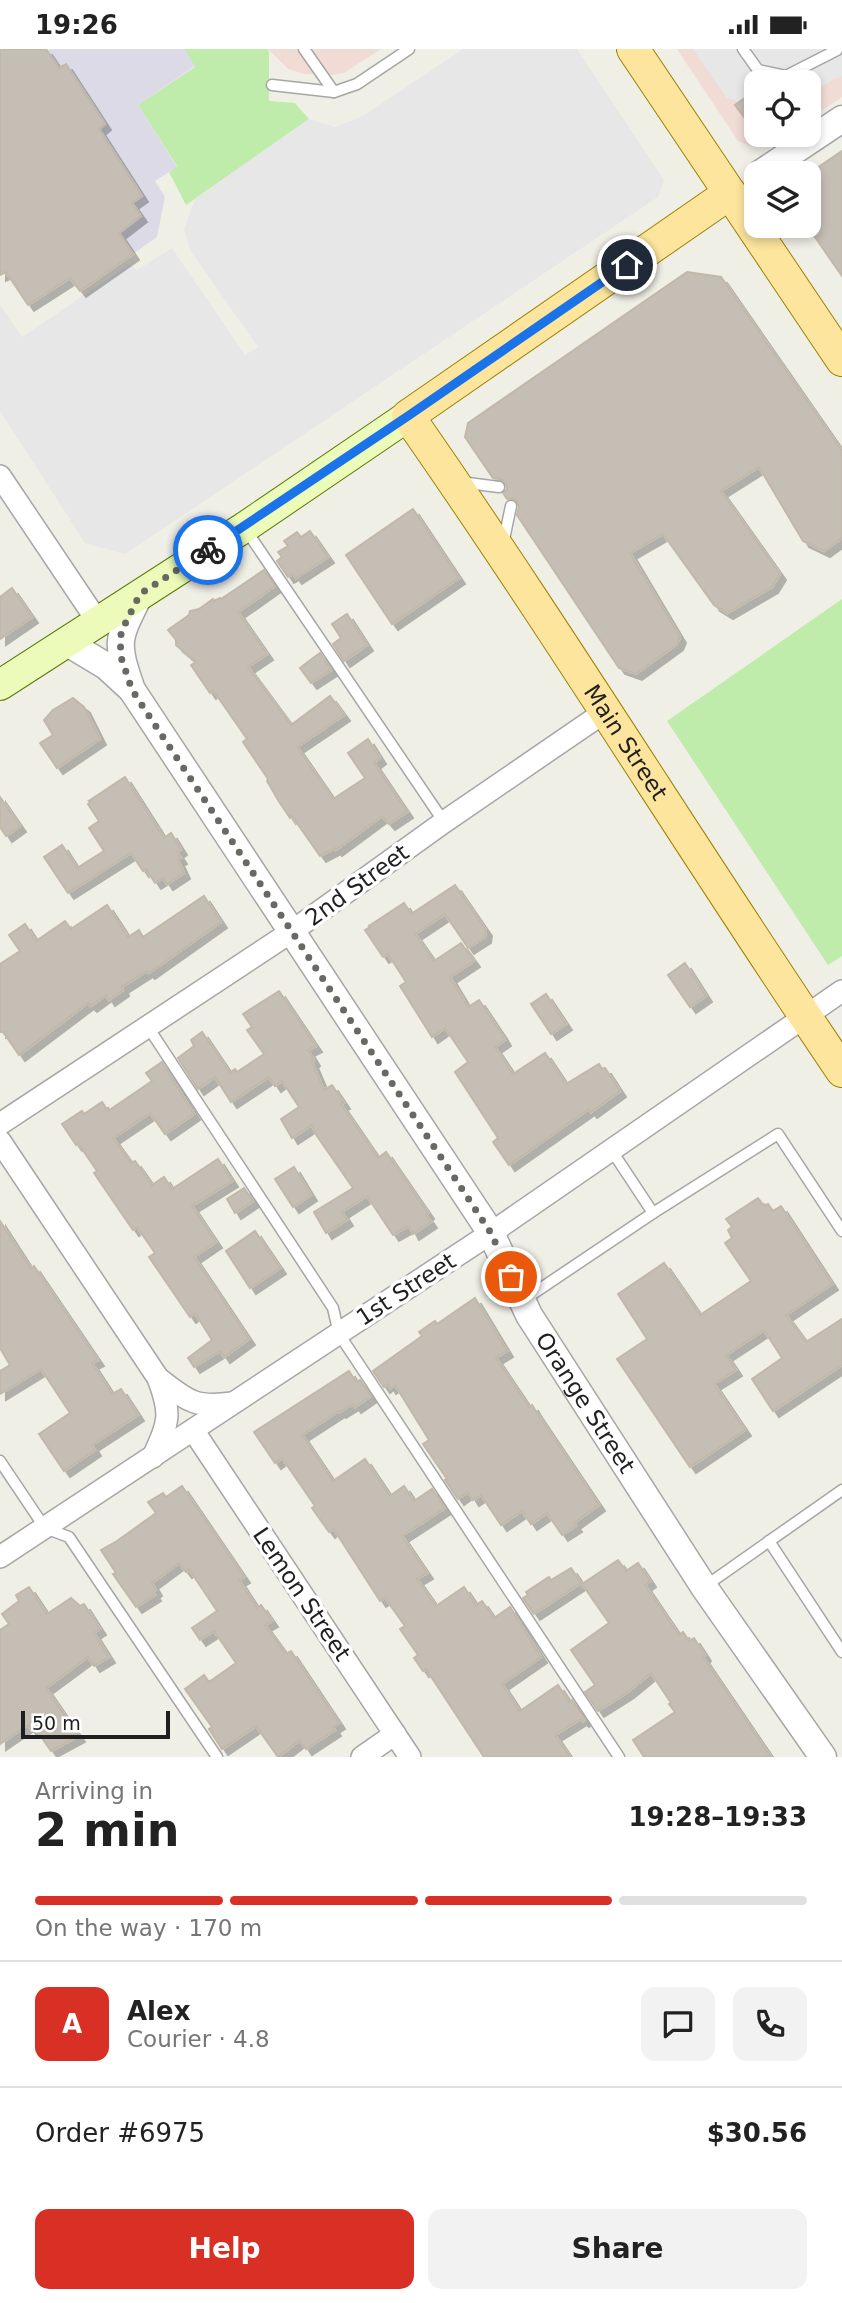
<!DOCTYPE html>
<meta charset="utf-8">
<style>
:root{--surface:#fff;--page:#f2f2f2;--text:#222;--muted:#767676;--line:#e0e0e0;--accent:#d93025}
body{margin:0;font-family:"DejaVu Sans",sans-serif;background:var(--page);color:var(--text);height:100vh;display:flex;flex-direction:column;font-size:26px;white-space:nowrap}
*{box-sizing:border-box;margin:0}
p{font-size:23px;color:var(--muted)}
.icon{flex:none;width:38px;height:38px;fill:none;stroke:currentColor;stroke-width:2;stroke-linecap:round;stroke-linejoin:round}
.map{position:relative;height:1708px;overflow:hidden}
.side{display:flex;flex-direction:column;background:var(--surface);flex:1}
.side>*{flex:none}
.fabs{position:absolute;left:744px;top:21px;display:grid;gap:14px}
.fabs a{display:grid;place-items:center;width:77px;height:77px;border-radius:14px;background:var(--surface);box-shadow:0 4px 10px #0003;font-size:35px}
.scale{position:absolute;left:21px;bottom:18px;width:149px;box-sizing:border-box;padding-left:7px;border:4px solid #1f1f1f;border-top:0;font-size:19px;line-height:24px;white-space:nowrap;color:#1f1f1f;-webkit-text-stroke:5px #fff;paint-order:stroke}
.pin{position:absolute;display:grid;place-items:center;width:60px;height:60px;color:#fff;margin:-30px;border:4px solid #fff;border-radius:50%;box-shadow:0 2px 7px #0007}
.courier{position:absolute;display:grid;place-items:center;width:70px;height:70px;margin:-35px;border:5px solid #1a73e8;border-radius:50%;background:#fff;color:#222;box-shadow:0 2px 9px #0007}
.headline em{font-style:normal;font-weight:700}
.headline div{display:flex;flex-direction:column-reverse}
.headline{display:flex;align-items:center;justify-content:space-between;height:119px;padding:0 35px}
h1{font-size:46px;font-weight:700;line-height:52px}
.bar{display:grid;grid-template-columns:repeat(4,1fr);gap:10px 7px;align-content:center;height:84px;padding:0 35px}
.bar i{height:9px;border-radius:5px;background:var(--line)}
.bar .selected{background:var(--accent)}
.bar p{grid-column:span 4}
.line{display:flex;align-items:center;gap:18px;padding:0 35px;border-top:2px solid var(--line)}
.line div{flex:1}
.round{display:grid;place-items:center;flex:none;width:74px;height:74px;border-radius:14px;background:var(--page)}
.button{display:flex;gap:14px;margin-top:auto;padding:14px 35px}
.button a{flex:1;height:80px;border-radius:14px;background:var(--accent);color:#fff;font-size:28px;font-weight:700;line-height:80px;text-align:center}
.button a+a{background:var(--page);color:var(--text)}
.status{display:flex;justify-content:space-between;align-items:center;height:49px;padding:0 35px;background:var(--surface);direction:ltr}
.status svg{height:19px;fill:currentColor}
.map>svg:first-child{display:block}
</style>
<div class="status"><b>19:26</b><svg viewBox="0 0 49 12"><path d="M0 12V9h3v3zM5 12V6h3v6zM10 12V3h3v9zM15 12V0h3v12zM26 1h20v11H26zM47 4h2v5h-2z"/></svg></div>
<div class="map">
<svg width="842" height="1708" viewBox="0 0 842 1708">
<defs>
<filter id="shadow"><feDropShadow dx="6" dy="6" stdDeviation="0" flood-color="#0004"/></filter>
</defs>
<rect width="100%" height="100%" fill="#f0efe6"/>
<g fill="#f1dbd5">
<path d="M268,0H381L344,24L331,26L304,25L288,20Z"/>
<path d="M677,0H842V48L809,70L808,33H756V86H783L767,96L753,98L738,92Z"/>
</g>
<g fill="#bfebab">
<path d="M184,0H268L269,3V52L295,54L309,70L186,156L169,123L177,117L138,56L195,18Z"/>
<path d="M842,550V907L828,916L667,672Z"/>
</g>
<g fill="#e7e7e7">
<path d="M463,0H577L664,131L658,148L125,505L85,494L0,362V256L22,288L130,215L137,221L172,199L245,306L258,298L190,201L184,180L195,150L309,70L335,78L363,67Z"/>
<path d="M693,0H842V27L834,30L809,46L808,33H756V41L738,53L726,48Z"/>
</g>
<path fill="#dcdae6" d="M51,0H184L195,17L138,56L177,118L155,132L165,148L157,188L133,205L119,184L132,154L141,147L98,80L105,75L67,15L59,19L47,2Z"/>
<g fill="#c5beb5" stroke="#c2b8a8" stroke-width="2" filter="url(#shadow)">
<path d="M0,0H46L59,19L66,15L105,75L99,80L142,147L132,154L141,167L119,184L133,205L80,242L70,229L28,256L6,223L0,226Z"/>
<path d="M756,41V84L735,56Z"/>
<path d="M842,102V227L808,178V125Z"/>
<path d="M687,223L721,228L842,402V489L824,502L803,492L759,418L721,442L780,525L772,538L727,564L714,556L663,485L630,504L680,588L677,595L636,625L619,619L517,466L519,458L517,452L512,449L507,450L503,444L507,440L506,434L501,430L493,429L465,388L468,374Z"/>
<path d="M413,460L459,529L392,575L346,506Z"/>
<path d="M310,482L328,508L296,529L293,525L288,528L277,512L282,508L278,503L288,497L284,492L297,483L301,488Z"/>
<path d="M264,521L275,537L238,563L267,605L248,618L291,676L330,647L344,666L297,698L333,750L365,729L348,704L368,690L380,709L374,714L407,763L389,775L382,767L336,801L335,799L320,807L292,767L290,769L278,751L267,732L268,730L243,693L247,690L213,641L210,644L191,616L196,613L176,596V591L168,581L189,566L190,562L199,560L213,550L214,552L220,549L221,550Z"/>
<path d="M12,539L32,568L0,590V548Z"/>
<path d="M347,565L367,596L344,612L333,595L341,589L332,575Z"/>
<path d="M320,604L331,621L311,634L300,619Z"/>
<path d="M73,649L84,658L100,690L57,719L40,694L53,686L44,671L53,661Z"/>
<path d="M125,728L164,789L171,784L181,800L177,803L181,809L178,811L184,824L167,835L163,829L155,834L146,820L143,822L131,804L68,844L44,808L62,796L77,819L104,802L89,779L99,772L88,755L91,753L89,752Z"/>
<path d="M0,748L20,777L6,787L0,778Z"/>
<path d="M455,836L486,881L485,888L468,899L445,865L415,885L434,912L461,894L474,912L450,928L468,958L479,951L501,984L505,991L495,998L513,1025L545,1004L566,1035L599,1015L602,1020L605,1019L620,1042L591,1063L589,1060L509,1116L493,1093L498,1089L455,1023L468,1013L445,979L432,988L400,937L406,933L388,905L383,908L365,881L370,878L369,877L404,854L411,865Z"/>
<path d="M204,847L221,873L149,924L147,922L122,938L123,941L109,951L106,946L91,957L88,954L19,1006L3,983H0V915L20,902L9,886L25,875L36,892L65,872L71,880L107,856L128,888L139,881L143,888Z"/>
<path d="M685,914L706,947L690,958L668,926Z"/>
<path d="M279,942L316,997L308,1001L314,1011L312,1013L324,1041L332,1036L344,1054L341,1055L378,1109L386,1103L428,1164L426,1166L431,1173L413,1185L409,1177L393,1186L367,1147L342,1163L347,1171L326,1184L314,1163L353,1139L317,1087L312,1076L292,1089L281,1070L299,1058L282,1032L275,1037L269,1028L231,1053L215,1028L198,1040L178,1009L194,997L191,991L202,983L230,1024L235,1020L237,1023L264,1005L247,981L252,978L243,965Z"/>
<path d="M546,945L566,975L551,985L531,955Z"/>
<path d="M162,1013L194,1065L165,1085L150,1064L113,1089L131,1114L135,1112L152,1136L164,1128L172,1140L218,1110L232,1132L192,1157L216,1193L194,1208L249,1290L224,1308L220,1302L194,1318L188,1309L212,1291L195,1264L190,1268L149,1208L155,1204L137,1178L133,1181L94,1124L97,1122L78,1094L76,1096L62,1075L82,1062L84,1065L102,1053L108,1062L152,1032L146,1024Z"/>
<path d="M294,1118L311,1146L293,1158L275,1130Z"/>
<path d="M244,1139L253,1152L235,1164L227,1150Z"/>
<path d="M758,1149L764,1157L768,1155L773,1162L781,1157L832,1235L786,1266L806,1293L842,1270V1316L773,1362L752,1330L782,1309L764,1281L726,1306L736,1321L714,1335L745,1381L690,1418L617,1310L647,1290L618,1245L664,1214L700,1266L751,1232L725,1194L732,1189L728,1181L732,1178L726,1170Z"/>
<path d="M0,1172L31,1220L34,1217L98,1311L92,1314L112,1345L121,1340L138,1366L92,1396L95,1401L64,1422L39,1385L70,1364L41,1320L0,1345V1322L10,1316L0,1299Z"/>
<path d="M255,1182L280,1219L250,1239L226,1202Z"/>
<path d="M475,1249L507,1302L496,1309L529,1358L532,1356L537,1364L599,1456L574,1474L576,1477L562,1486L547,1464L531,1475L522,1462L501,1476L481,1446L473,1451L468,1443L458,1450L445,1431L447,1430L423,1395L429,1391L395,1336L390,1339L388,1335L384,1338L373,1322L422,1287L419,1283L435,1272L437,1275Z"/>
<path d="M349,1322L356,1333L360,1331L371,1347L355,1358L353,1355L340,1363L339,1362L302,1386L333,1432L365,1410L390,1447L404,1437L414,1452L432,1440L445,1459L402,1487L427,1524L417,1530L436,1557L464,1538L476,1556L482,1552L494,1569L510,1558L541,1608L502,1635L520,1662L558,1636L569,1653L572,1651L585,1670L583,1672L581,1670L555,1686L570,1708H484L426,1620L423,1622L414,1609L418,1606L400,1580L405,1577L385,1549L380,1552L333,1479L329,1483L312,1459L315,1457L282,1409L275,1414L254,1383Z"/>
<path d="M182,1437L244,1528L239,1531L257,1559L261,1556L272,1572L265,1576L286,1605L291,1602L339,1674L333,1678L335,1681L306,1700L300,1691L278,1708L256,1677L222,1700L209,1680L212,1678L185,1640L204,1626L209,1633L236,1614L214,1582L200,1591L192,1579L217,1562L189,1520L186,1523L179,1514L152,1534L156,1541L153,1543L155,1546L136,1558L113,1525L116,1524L101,1501L117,1492L156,1464L148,1453L163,1444L166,1448Z"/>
<path d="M618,1511L626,1522L638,1514L650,1532L645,1536L679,1586L683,1583L689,1592L694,1589L705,1606L703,1608L771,1708H644L633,1691L675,1663L669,1655L671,1654L651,1624L628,1643L598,1662L585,1643L595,1636L571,1601L609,1574L582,1535Z"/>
<path d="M571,1519L581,1534L534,1565L523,1549L528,1546L526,1543L549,1528L551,1531Z"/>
<path d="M29,1538L47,1565L71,1549L80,1557L84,1555L100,1580L94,1584L109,1608L94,1617L88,1608L46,1639L79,1687L51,1702L35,1679L31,1681L28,1676L0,1695V1581L9,1575L2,1565L19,1552L16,1546Z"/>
</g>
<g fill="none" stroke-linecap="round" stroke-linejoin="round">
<defs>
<g id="service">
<path d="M304,0L334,43"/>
<path d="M743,0L758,21L786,27L837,1"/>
<path d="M272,36L334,43L357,35L409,0"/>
<path d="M460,433L499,438"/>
<path d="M246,481L444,773"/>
<path d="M503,495L511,457"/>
<path d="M148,978L333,1259L339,1285L619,1708"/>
<path d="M612,1102L653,1164"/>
<path d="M522,1252L653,1164L778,1085L842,1182"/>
<path d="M0,1412L45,1479L69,1488L217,1708"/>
<path d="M769,1492L842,1603"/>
<path d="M704,1538L842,1441"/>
</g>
<g id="minor">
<path d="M0,427L98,573"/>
<path d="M0,1075L291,883L444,773L606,662"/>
<path d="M0,1092L158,1329C172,1366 169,1372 153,1408"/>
<path d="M158,1329C188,1352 194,1359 232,1354"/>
<path d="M193,1381L410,1708"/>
<path d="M0,1508L491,1184L842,942"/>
<path d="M362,1708L395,1685"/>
</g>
<g id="tertiary">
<path d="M761,124L842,70"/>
<path id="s1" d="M140,545C117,591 115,592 132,641L491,1184L529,1266L704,1538L823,1708"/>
<path d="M66,593L106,617L131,640"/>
</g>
<path id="secondary" d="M0,636L245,478L408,367"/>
<g id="primary">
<path d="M633,0L842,311"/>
<path id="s2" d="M730,144L408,367C558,582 695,805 842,1022"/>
</g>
</defs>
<use href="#service" stroke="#a6a6a6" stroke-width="13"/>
<use href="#minor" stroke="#a6a6a6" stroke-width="24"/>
<use href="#tertiary" stroke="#a6a6a6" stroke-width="29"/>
<use href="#secondary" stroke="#587a03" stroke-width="32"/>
<use href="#primary" stroke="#9b8300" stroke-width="34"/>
<use href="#service" stroke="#fff" stroke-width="10"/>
<use href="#minor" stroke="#fff" stroke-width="21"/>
<use href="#tertiary" stroke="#fff" stroke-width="26"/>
<use href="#secondary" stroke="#ecfbb9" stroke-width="30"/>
<use href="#primary" stroke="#fde59e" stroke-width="32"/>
</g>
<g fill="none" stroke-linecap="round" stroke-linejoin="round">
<path stroke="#686865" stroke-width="7" stroke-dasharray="0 12.6" d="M208,501L140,545L121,583V593L120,605L132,641L491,1184L511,1228"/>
<path stroke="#1a73e8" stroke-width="9" d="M208,501L408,367L627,216"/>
</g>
<g text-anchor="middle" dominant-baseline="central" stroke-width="7" stroke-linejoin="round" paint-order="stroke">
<g font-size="23" fill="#1f1f1f" stroke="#fff">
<text stroke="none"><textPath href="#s2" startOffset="784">Main Street</textPath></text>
<text transform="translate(357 836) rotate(-36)">2nd Street</text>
<text transform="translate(406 1240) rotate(-33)">1st Street</text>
<text stroke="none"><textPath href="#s1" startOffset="947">Orange Street</textPath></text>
<text transform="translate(302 1545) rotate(56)">Lemon Street</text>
</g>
</g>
</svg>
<div class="fabs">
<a><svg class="icon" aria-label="locate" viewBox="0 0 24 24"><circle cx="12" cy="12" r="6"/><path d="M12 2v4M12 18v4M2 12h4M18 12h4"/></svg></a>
<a><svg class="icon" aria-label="layers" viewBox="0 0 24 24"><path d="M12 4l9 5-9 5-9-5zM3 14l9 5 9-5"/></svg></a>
</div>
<div class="scale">50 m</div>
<div class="pin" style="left:511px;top:1228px;background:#ea580c"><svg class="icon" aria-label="bag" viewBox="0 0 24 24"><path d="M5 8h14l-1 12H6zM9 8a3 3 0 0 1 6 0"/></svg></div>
<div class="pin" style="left:627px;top:216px;background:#1f2937"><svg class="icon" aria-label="home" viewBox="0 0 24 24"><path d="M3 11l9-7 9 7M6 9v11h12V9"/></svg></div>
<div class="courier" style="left:208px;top:501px"><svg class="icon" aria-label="bike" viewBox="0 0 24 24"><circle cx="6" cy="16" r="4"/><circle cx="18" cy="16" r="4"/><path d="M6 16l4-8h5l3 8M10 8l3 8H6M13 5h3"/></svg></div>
</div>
<section class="side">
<div class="headline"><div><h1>2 min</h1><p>Arriving in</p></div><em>19:28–19:33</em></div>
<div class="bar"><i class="selected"></i><i class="selected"></i><i class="selected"></i><i></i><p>On the way · 170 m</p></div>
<div class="line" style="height:126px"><b class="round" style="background:var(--accent);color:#fff">A</b><div><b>Alex</b><p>Courier · 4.8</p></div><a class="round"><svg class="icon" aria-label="chat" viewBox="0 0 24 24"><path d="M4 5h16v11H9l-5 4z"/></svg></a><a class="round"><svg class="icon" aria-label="phone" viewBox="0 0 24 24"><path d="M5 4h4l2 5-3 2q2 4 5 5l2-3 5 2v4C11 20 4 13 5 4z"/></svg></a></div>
<div class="line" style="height:91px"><div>Order #6975</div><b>$30.56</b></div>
<div class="button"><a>Help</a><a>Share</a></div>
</section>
